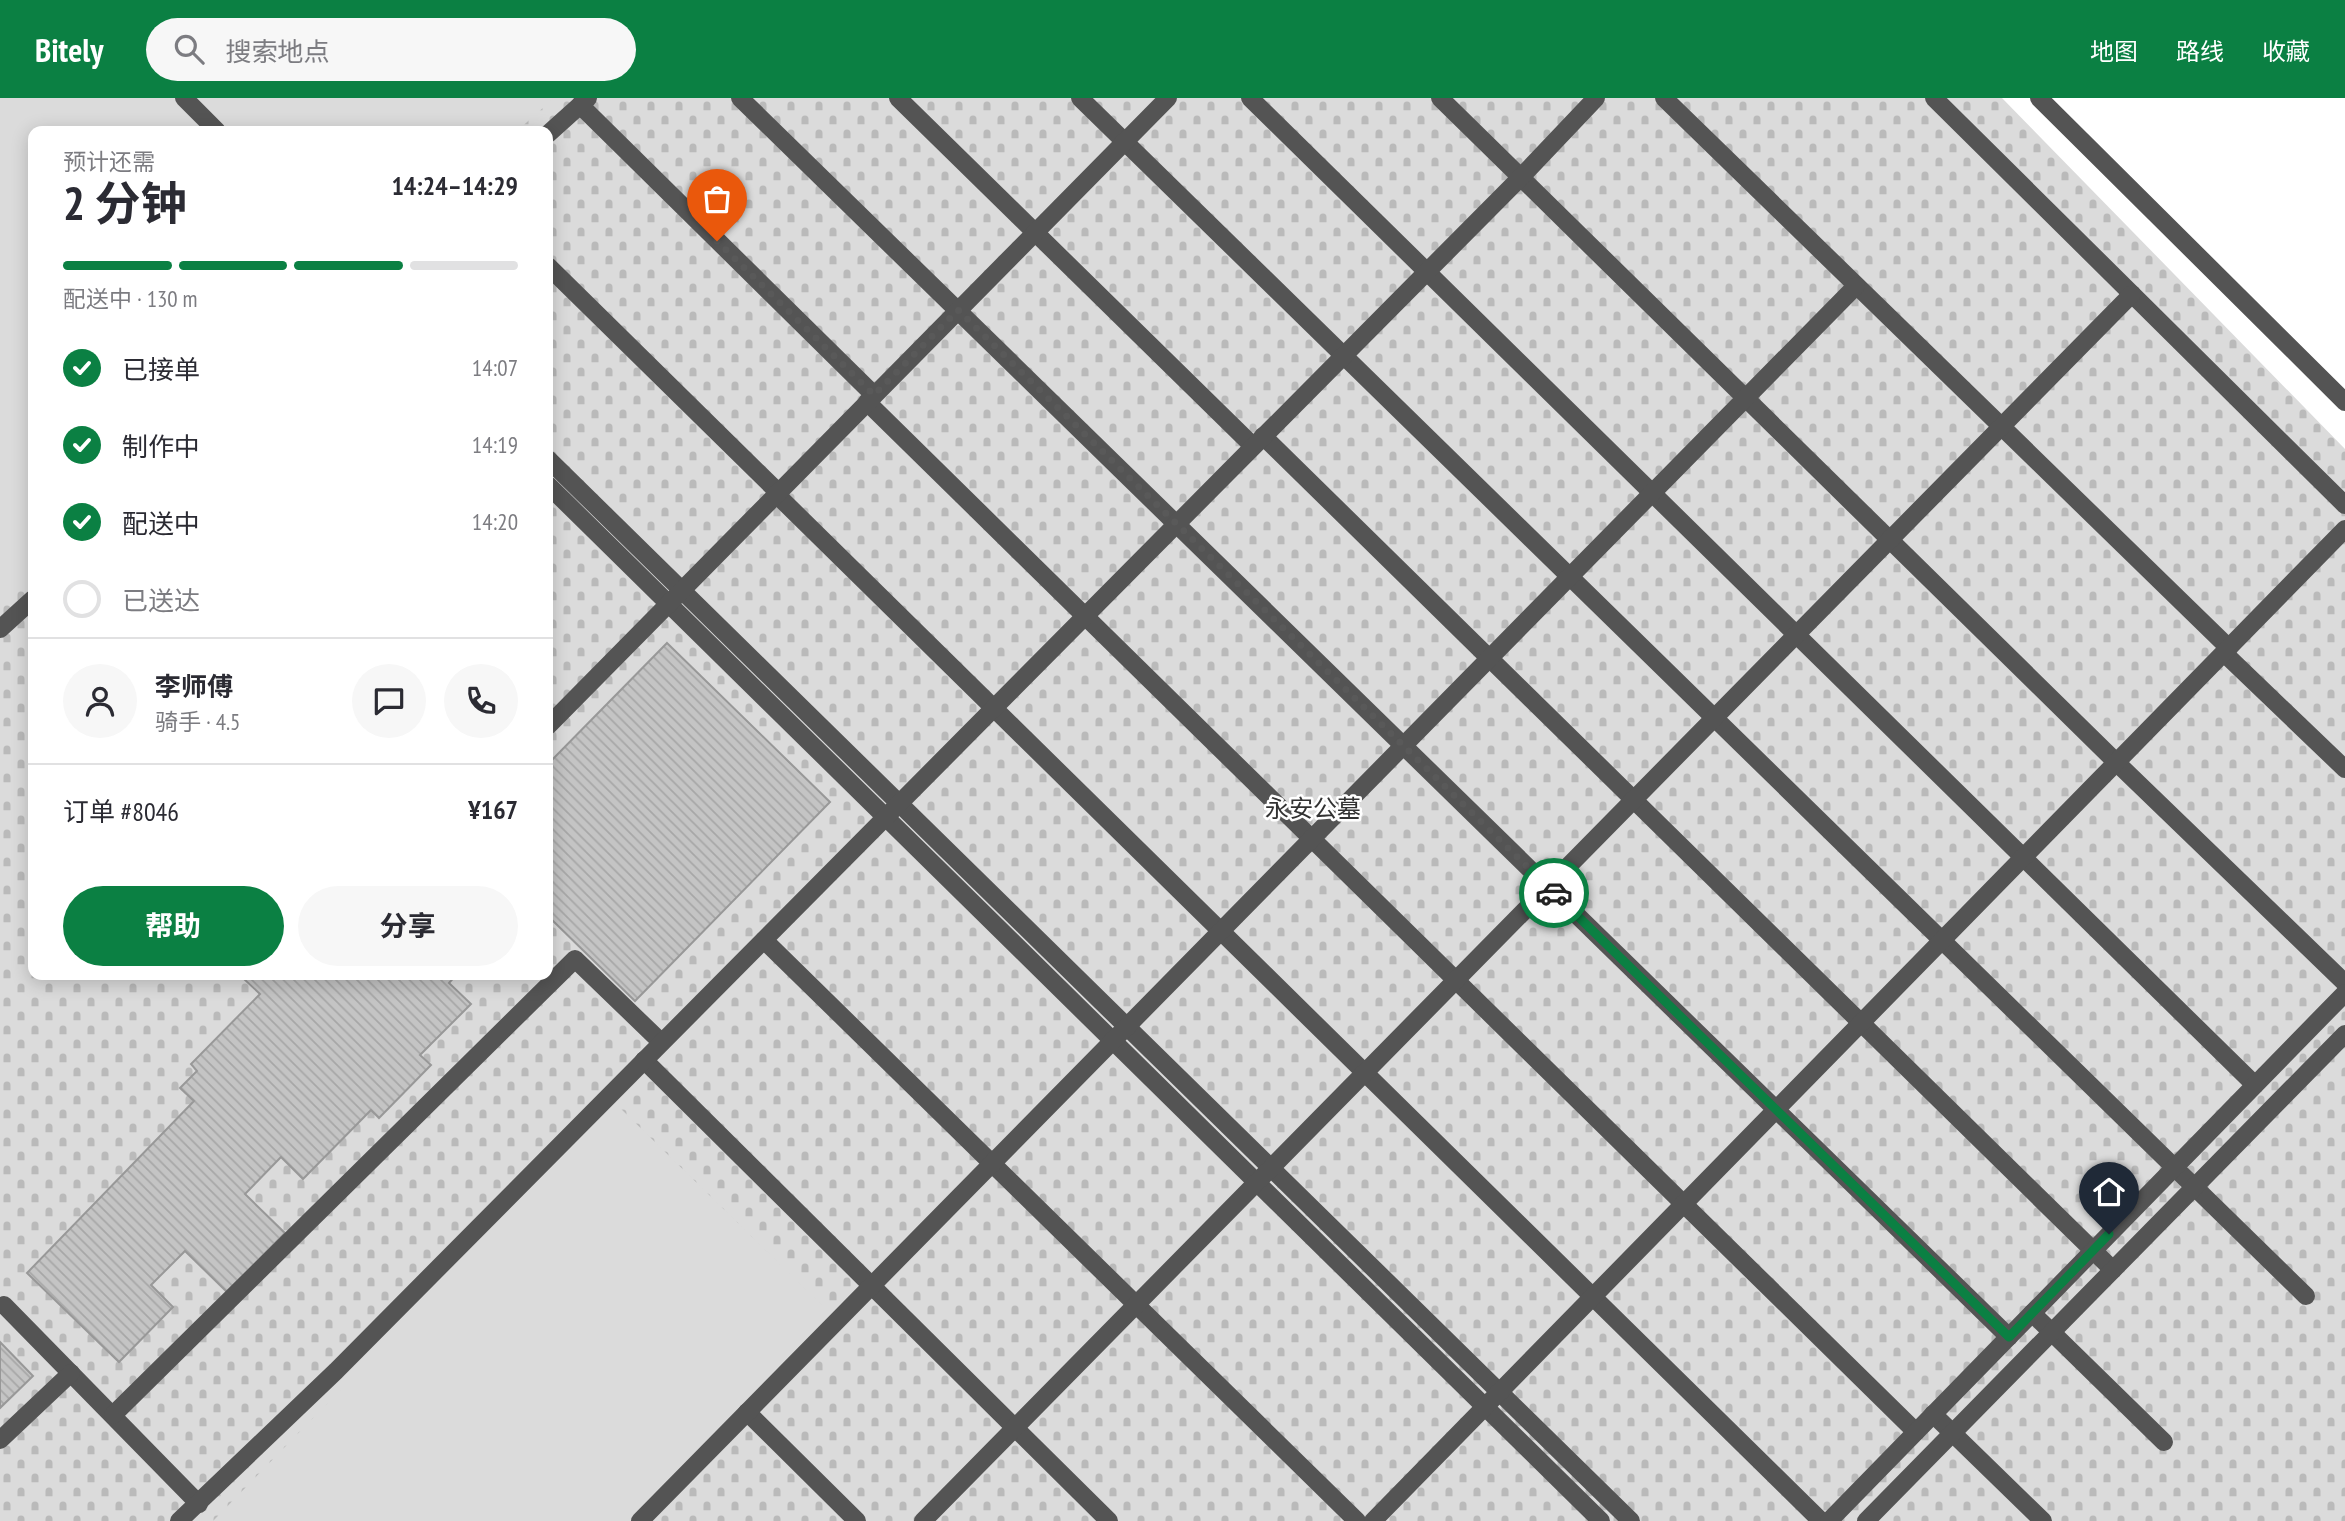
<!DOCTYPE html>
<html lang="zh">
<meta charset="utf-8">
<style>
:root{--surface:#fff;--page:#f7f7f7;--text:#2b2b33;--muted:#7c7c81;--line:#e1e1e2;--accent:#0b8043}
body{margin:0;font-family:"PT Sans Narrow","Noto Sans SC",sans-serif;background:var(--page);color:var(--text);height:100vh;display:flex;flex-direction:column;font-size:26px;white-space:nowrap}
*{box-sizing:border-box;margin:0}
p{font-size:23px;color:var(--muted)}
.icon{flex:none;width:38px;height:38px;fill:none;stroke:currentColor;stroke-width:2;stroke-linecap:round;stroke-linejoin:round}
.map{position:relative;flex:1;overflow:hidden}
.drawer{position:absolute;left:28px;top:28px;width:525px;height:854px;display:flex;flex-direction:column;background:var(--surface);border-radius:14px;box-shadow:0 4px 18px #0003}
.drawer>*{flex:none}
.pin{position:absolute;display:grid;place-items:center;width:60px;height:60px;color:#fff;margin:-72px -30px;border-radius:50% 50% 50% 0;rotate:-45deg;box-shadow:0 0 7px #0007}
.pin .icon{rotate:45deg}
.courier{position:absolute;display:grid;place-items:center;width:70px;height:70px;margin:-35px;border:5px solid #0b8043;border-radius:50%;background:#fff;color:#222;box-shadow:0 2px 9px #0007}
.head em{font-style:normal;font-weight:700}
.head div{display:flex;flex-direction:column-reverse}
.head{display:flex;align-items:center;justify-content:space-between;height:119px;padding:0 35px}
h1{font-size:46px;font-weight:700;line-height:52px}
.bar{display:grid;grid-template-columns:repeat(4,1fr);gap:10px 7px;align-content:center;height:84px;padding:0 35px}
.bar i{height:9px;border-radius:5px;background:var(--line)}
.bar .current{background:var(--accent)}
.bar p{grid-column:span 4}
.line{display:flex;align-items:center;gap:18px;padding:0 35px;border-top:2px solid var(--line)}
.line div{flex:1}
.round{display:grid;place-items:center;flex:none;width:74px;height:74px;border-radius:37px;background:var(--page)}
ol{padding:0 35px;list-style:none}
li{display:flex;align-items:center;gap:21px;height:77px}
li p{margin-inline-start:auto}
li .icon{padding:7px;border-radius:50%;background:var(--accent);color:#fff;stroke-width:4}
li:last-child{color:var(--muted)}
li i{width:38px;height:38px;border:4px solid var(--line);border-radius:50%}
.primary-button{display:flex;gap:14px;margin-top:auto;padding:14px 35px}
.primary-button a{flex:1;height:80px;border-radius:42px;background:var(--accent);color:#fff;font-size:28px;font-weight:700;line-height:80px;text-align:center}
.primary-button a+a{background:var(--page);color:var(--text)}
header{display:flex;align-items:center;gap:42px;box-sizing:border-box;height:98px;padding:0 35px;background:var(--accent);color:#fff}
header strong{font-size:33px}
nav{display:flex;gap:38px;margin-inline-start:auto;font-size:24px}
.search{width:490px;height:63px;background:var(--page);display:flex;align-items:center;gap:18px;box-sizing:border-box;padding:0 24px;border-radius:38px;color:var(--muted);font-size:26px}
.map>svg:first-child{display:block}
</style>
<header>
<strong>Bitely</strong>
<div class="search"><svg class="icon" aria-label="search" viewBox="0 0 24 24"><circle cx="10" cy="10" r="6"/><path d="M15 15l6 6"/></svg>搜索地点</div>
<nav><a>地图</a><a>路线</a><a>收藏</a></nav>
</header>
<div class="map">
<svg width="2345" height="1423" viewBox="0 0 2345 1423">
<defs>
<pattern id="cemetery-stones" width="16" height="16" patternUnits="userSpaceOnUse" patternTransform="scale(1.75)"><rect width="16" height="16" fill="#dbdbdb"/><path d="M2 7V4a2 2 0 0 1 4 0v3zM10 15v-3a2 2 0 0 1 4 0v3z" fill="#bababa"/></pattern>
<pattern id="building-back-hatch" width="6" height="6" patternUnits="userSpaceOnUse" patternTransform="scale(1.75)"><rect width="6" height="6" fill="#c4c4c4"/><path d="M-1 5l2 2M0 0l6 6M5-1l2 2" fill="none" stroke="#a7a7a7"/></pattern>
</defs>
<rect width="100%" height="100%" fill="#fff"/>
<path fill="url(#cemetery-stones)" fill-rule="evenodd" d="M0,0H2002L2345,351V1423H0ZM33,33H548V877H33Z"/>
<g fill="#dbdbdb">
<path d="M0,0H554L517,33H33V477L0,507Z"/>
<path d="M617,1007L831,1216L628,1423H213Z"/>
</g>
<g fill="url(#building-back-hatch)" stroke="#989898" stroke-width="2">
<path d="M667,545L830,704L635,903L550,820L548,822V666Z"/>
<path d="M248,877H456L449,885L471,906L420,957L431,967L379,1020L371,1012L303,1081L281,1059L245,1096L285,1135L227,1194L185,1153L151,1187L173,1209L119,1264L27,1175L194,1003L180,990L197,973L191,966L260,896L244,881Z"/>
<path d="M0,1244L33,1278L0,1310Z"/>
</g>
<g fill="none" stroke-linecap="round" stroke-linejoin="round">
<g stroke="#545454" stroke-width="18">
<path d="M184,0L217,33"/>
<path d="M740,0L2009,1239"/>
<path d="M898,0L1253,348"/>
<path d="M1080,0L2306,1198"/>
<path d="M1250,0L2255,987"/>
<path d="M1440,0L2116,664L2345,885"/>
<path d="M1664,0L2229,550"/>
<path d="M1934,0L2345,407"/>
<path d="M2039,0L2345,304"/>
<path d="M580,7L874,297"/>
<path d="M548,36L588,0"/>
<path d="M548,168L778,394"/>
<path d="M867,304L1916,1334"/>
<path d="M1263,338L2113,1172"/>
<path d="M548,361L1631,1423"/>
<path d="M548,387L1601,1423"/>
<path d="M776,396L1821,1423"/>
<path d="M0,531L33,501"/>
<path d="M2224,555L2345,671"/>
<path d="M548,628L1168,0"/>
<path d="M764,842L1357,1423"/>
<path d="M644,962L1109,1423"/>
<path d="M4,1207L199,1406"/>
<path d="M2032,1215L2164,1344"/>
<path d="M747,1314L857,1423"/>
<path d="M1933,1316L2043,1423"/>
<path d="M113,1317L575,861L661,944"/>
<path d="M0,1342L71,1275"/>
<path d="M179,1423L336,1273L1521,79L1596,0"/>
<path d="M640,1423L1856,188"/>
<path d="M923,1423L2132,196"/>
<path d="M1373,1423L2345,431"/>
<path d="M1829,1423L2345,895"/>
<path d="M1866,1423L2345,936"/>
</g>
</g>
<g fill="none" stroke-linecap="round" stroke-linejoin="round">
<path stroke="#595959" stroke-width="7" stroke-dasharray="0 12.6" d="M717,143L874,297L958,212L1554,795"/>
<path stroke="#0b8043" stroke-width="9" d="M1554,795L2009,1239L2109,1136"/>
</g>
<g text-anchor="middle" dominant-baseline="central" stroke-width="5" stroke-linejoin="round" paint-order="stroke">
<g font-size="24" fill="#323232" stroke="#fff">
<text x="1313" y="710">永安公墓</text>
</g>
</g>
</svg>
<div class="pin" style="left:717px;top:143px;background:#ea580c"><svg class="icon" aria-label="bag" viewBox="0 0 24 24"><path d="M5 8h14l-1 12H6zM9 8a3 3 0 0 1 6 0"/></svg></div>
<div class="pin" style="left:2109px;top:1136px;background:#1f2937"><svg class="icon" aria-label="home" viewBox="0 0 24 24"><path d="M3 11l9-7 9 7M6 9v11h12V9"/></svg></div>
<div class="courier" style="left:1554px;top:795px"><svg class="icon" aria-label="car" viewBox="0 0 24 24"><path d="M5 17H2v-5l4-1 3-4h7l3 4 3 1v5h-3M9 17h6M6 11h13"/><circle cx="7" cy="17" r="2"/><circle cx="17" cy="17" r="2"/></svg></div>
<section class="drawer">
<div class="head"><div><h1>2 分钟</h1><p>预计还需</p></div><em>14:24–14:29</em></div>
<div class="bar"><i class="current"></i><i class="current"></i><i class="current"></i><i></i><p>配送中 · 130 m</p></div>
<ol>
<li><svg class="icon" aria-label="check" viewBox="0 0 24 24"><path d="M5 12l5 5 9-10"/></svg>已接单<p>14:07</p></li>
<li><svg class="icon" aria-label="check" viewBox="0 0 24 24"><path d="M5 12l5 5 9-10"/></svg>制作中<p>14:19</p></li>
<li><svg class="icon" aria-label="check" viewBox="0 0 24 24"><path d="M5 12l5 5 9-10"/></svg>配送中<p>14:20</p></li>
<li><i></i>已送达</li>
</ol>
<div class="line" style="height:126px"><a class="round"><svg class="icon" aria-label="person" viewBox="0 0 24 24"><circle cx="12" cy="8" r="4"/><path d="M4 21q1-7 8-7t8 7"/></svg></a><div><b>李师傅</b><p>骑手 · 4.5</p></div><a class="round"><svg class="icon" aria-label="chat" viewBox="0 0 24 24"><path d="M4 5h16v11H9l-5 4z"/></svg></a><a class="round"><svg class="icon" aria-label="phone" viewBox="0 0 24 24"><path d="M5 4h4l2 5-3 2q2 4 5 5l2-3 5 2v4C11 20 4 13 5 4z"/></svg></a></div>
<div class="line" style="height:91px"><div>订单 #8046</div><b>¥167</b></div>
<div class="primary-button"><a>帮助</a><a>分享</a></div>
</section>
</div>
